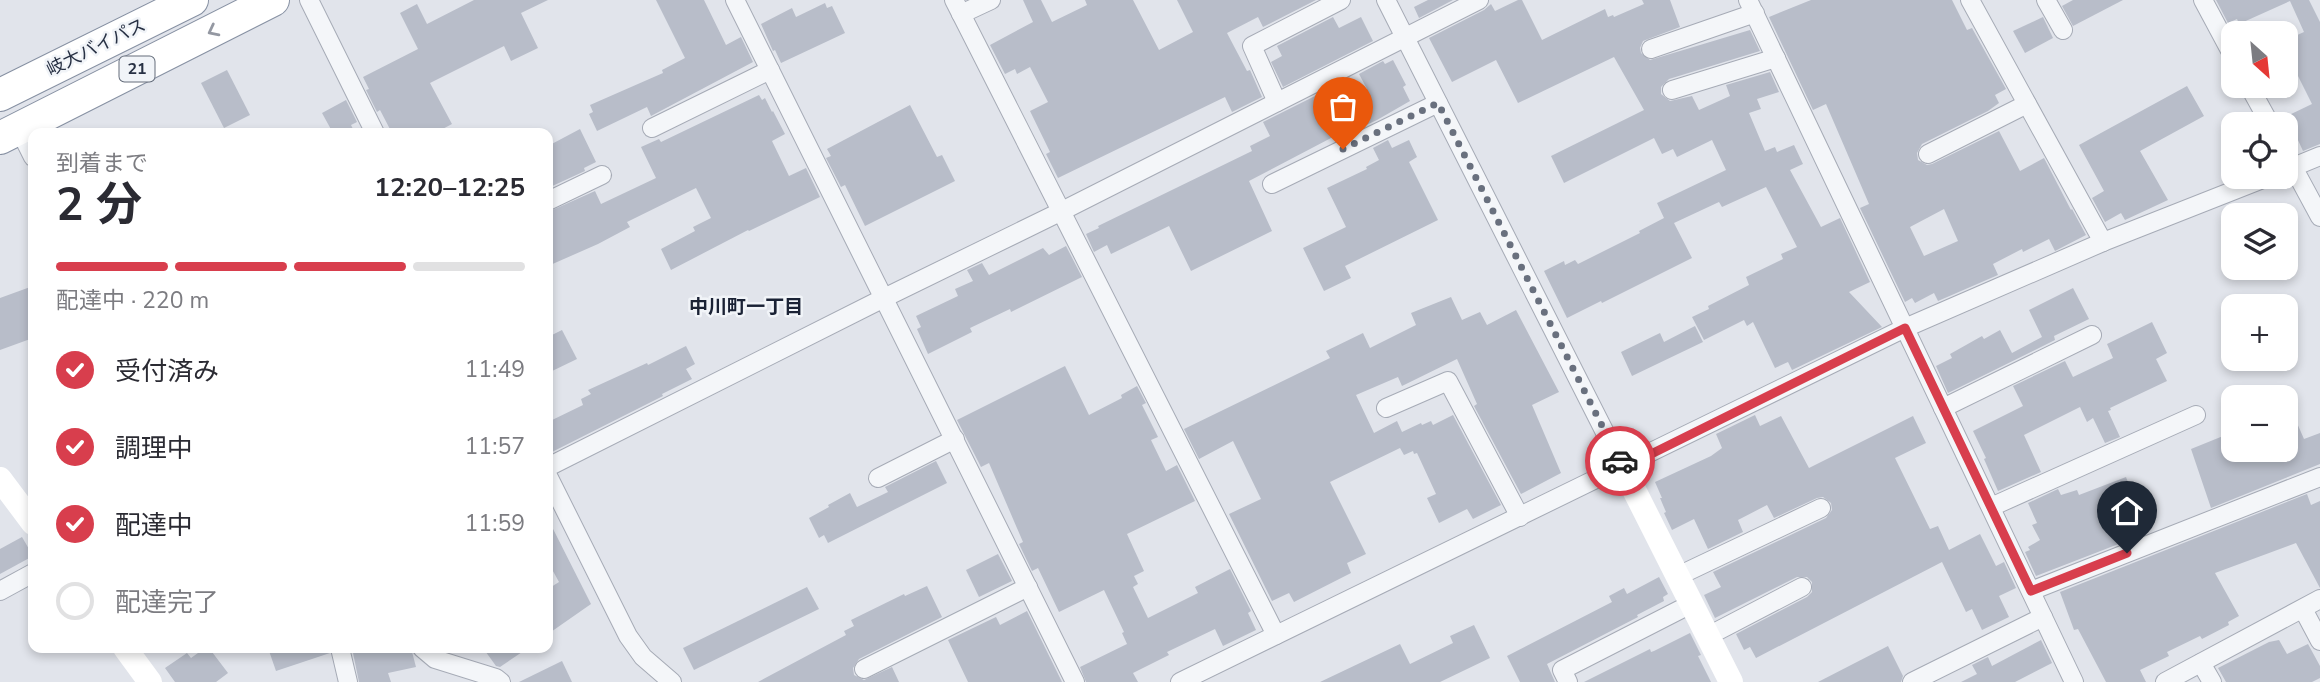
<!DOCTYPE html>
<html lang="ja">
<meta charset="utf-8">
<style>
:root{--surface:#fff;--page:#f7f7f7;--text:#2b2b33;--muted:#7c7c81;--line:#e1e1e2;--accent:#d83e4d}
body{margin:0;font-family:"Nunito Sans","Noto Sans JP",sans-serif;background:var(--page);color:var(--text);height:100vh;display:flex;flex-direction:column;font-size:26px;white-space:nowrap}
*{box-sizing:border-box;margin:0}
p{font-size:23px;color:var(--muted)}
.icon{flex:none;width:38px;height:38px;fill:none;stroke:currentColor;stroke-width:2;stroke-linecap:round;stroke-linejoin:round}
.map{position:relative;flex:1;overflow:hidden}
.drawer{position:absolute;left:28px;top:128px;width:525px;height:525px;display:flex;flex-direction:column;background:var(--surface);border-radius:14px;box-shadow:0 4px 10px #0003}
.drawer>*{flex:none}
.needle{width:46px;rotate:153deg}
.buttons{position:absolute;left:2221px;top:21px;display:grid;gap:14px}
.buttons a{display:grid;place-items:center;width:77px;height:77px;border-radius:14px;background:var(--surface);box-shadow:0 4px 10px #0003;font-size:35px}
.pin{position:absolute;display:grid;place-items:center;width:60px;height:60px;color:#fff;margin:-72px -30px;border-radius:50% 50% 50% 0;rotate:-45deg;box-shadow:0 0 7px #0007}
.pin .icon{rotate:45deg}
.courier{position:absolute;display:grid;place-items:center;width:70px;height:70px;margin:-35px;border:5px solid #d83e4d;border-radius:50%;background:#fff;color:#222;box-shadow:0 2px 9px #0007}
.headline em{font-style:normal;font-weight:700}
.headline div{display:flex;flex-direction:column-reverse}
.headline{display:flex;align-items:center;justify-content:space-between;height:119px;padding:0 28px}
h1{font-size:46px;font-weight:700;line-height:52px}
.bar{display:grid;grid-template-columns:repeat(4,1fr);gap:10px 7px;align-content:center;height:84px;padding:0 28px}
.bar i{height:9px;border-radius:5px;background:var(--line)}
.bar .selected{background:var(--accent)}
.bar p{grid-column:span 4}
ol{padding:0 28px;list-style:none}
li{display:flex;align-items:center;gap:21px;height:77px}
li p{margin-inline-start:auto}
li .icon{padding:7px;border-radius:50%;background:var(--accent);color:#fff;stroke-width:4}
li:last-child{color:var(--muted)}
li i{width:38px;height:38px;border:4px solid var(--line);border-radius:50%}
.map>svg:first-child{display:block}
</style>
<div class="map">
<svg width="2320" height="682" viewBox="0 0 2320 682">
<rect width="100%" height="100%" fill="#e1e4eb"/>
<g fill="#b8bdc9" fill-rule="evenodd">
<path d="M474,0H548L521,13L538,48L511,61L504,46L430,83L452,124L435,133H392L380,110L377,112L366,90L369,89L363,77L418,49L400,13L417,4L427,24Z"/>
<path d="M656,0H704L726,45L741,37L753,62L651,116L647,107L597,131L589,114L593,112L590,105L663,73L662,70L685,58Z"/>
<path d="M1023,0H1041L1052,22L1087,5L1085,0H1133L1159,50L1193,32L1177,0H1316L1263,27L1258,17L1227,33L1247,71L1250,70L1262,97L1232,112L1225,97L1058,178L1046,154L1050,152L1030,111L1048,102L1030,67L1017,74L1015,69L1005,74L990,45L1033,22Z"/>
<path d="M1428,0H1453L1419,18L1414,7Z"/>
<path d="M1518,0H1522L1542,40L1605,9L1608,17L1613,15L1614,17L1644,4L1642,0H1670L1680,27L1643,41L1640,48L1641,53L1650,60L1750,30L1760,51L1669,79L1661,87V94L1670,101L1692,96L1699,110L1730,96L1726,85L1770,72L1779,92L1757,99L1761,109L1749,113L1765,151L1775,147L1777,152L1794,145L1803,164L1790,170L1821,227L1840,218L1870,282L1849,292L1882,327L1792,370L1788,362L1775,368L1753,322L1747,326L1744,320L1704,340L1692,317L1709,309L1708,306L1749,285L1746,277L1783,259L1781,254L1797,247L1766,187L1722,207L1719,202L1674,223L1692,258L1602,303L1601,301L1567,318L1544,271L1564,261L1565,265L1575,260L1578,264L1640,233L1639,231L1664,218L1657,203L1726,170L1712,140L1677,157L1673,149L1662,154L1654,138L1564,183L1551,156L1644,110L1614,57L1518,103L1496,60L1452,82L1429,38L1484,10L1491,4L1495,11Z"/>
<path d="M1811,0H1952L1967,30L1972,28L2006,89L1995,95L1999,103L1988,111L1922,144L1917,153L1918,160L1927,165L1932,164L1999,131L2020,171L2044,158L2071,210L2072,209L2086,235L2055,251L2049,239L2023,252L2022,249L1993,264L1998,275L1938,301L1934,293L1915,303L1912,298L1905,302L1860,208L1869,204L1826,104L1813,110L1769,17ZM1944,209L1958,241L1924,256L1910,227Z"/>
<path d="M2073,0H2123L2073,26L2062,6Z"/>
<path d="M2216,0H2309L2320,22V144L2303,151L2287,116L2312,104L2296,72L2286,77V40L2304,32L2290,1L2239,24L2237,19L2228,23Z"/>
<path d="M825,3L827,8L832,6L845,33L781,63L775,50L773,51L761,24L792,8L796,17Z"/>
<path d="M1333,17L1339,28L1361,17L1373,41L1283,87L1271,62L1282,56L1277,46Z"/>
<path d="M2043,17L2053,38L2025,53L2013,31Z"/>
<path d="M1393,60L1406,85L1403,87L1410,101L1377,120L1362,127L1361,125L1353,129L1352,127L1249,181L1272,231L1191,271L1169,226L1111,254L1107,245L1094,252L1086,234L1099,228L1098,226L1252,151L1250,146L1270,136L1263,122L1329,89L1337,104L1367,89L1359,74L1383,61L1385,64Z"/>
<path d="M227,70L250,115L224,128L201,83Z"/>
<path d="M2187,86L2204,116L2140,151L2168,200L2125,220L2121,213L2105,222L2092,198L2104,191L2079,145Z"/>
<path d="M759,95L762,100L765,98L772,112L773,111L785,134L772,141L789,176L806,168L820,197L749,231L748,230L671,270L661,249L695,231L693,227L711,218L696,188L627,222L630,227L598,244L548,266V212L595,191L601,204L656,178L641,147L659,139L661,142Z"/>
<path d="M346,100L357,122L351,125L355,133H333L322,113Z"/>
<path d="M910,105L937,157L942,155L955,181L865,226L845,185L841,187L826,158L831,156L827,149Z"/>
<path d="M580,129L596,162L584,168L585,171L548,188V146Z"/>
<path d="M1388,140L1392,148L1409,140L1417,157L1409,162L1438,220L1345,266L1351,278L1324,291L1303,248L1346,227L1327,188L1367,169L1366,167L1379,160L1373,148Z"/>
<path d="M1066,246L1082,277L1011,312L1010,309L970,328L972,332L928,354L917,329L921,327L916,316L958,296L955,289L973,281L967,270L982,263L989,275L1043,248L1049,255Z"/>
<path d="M33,286V338L0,350V298Z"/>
<path d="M2073,288L2089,319L2054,336L2055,340L1948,393L1936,366L1952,358L1950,354L1982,336L1984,339L2000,330L2012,353L2042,337L2029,310Z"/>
<path d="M1451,297L1462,320L1480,312L1487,325L1516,310L1559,392L1532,405L1561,473L1521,494L1474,406L1477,404L1457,359L1402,386L1398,377L1356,395L1374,433L1397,421L1402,432L1421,423L1422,425L1431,421L1433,425L1453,415L1501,505L1473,519L1467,509L1439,523L1427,498L1436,494L1417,453L1414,454L1413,451L1404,455L1400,448L1330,482L1366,554L1347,563L1351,573L1294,602L1289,593L1272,601L1229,514L1261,499L1233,441L1199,459L1184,429L1330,358L1326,351L1363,333L1370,348L1416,325L1411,313Z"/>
<path d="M2152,322L2167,353L2156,359L2167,381L2110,408L2111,410L2108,411L2120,437L2105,443L2093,418L2087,422L2080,407L2024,435L2041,472L1998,491L1984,459L1986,458L1973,431L2023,406L2013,386L2065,361L2073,377L2113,358L2107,344Z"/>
<path d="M1695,326L1703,342L1632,376L1621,352L1660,333L1664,342Z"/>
<path d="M562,330L577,359L548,373V337Z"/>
<path d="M686,346L695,364L686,369L692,379L662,394L663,396L552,452L548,445V422L583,405L581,399L591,394L588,390L647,363L648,365Z"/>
<path d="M1065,366L1089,415L1122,398L1121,395L1137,386L1146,403L1142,405L1158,437L1151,440L1166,471L1177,465L1195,501L1127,534L1144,571L1134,576L1138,584L1133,587L1148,618L1198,593L1195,587L1230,569L1251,611L1248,613L1256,630L1223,646L1215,629L1167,652L1169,655L1133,673L1138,682H1086L1080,667L1127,644L1122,633L1124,632L1104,590L1059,612L1038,568L1032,571L1019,544L1023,542L989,463L981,467L957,420Z"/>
<path d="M2286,398L2304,439L2320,433V464L2211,508L2191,449L2233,432V459L2257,450H2286Z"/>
<path d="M1755,415L1760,426L1781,416L1809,468L1913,416L1926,443L1895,458L1930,529L1938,526L1949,550L1980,534L1996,566L2004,562L2016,588L1999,596L2009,617L1982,630L1972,609L1966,612L1942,562L1756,658L1750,647L1744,650L1736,634L1807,597L1812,592V582L1807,577H1797L1715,618L1704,595L1721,587L1713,572L1826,518L1832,510L1831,503L1823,497L1817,498L1774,518L1767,505L1738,520L1743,532L1708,549L1694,519L1672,530L1664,513L1666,512L1660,498H1662L1655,482L1711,456L1722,448L1716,434Z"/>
<path d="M936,461L947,483L828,543L824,535L819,538L809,518L829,507L828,505L850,493L857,507L888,492L885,487Z"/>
<path d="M2126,477L2147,533L2036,576L2025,552L2030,550L2028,547L2040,540L2032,525L2037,523L2028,503L2058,489L2061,495L2077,490L2079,495Z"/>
<path d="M2307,494L2311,505L2320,501V588L2296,543L2215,573L2239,616L2228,622L2229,625L2202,639L2200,636L2167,652L2169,656L2140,670L2146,682H2106L2078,629L2074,630L2060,592Z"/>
<path d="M548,519L591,604L548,634V589L559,582L548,562Z"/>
<path d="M22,537L33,556L0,574V549Z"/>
<path d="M998,554L1012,581L979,597L966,570Z"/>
<path d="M1659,577L1668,594L1663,597L1664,601L1637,615L1638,617L1547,664L1555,682H1520L1507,656L1612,602L1609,596L1624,588L1627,594Z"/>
<path d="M927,586L942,617L859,659L853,668L854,675L864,680L892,667L899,682H758L846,635L844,631L854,626L851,620L904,594L905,596Z"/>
<path d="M807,587L819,609L694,670L683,648Z"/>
<path d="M1027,611L1062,682H968L948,640L996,617L1000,625Z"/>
<path d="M1474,625L1490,658L1440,682H1320L1400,644L1410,664L1453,643L1450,636Z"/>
<path d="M1690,633L1701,655L1698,656L1711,682H1584L1650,649L1651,652L1654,651Z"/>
<path d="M2041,640L2052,663L2015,682H1961L1977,674L1972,665L1988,657L1992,666Z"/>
<path d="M2279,640L2287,654L2308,644L2320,666V678L2312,682H2226L2218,668L2269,642Z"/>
<path d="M1888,646L1903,676L1901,682H1818Z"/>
<path d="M205,648H209L228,673L216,682H175L165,668L187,653L191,658Z"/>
<path d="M268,648H329L330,653L276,671Z"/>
<path d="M352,648H411L416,667L388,673L391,682H359Z"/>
<path d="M483,648H528L500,667L496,666Z"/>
<path d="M562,661L572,682H519Z"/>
</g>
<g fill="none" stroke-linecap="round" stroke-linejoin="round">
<defs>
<g id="street">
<path d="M309,0L375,133"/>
<path d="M735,0L1075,682"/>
<path d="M954,0L1276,635"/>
<path d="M1386,0L1623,468"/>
<path d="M1748,0L2074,682"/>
<path d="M1970,0L2103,242"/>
<path d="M2046,0L2063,30"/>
<path d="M2203,0L2233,56"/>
<path d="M961,14L991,0"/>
<path d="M1651,49L1755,13"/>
<path d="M2249,86L2270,124"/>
<path d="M1672,90L1776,58"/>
<path d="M1277,102L1252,46L1341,0"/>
<path d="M652,128L770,70"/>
<path d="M19,129L33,157"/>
<path d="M1928,154L2027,104"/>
<path d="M2286,154L2320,217"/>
<path d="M2286,170L2320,156"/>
<path d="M1272,184L1438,103"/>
<path d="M548,201L602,175"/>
<path d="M1386,408L1448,381L1520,517"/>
<path d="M1943,408L2092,335"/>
<path d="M548,467L884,298L1060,212L1479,0"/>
<path d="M548,476L628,636L643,657L672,682"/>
<path d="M878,478L955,439"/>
<path d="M1991,507L2196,415"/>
<path d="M1678,576L1821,508"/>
<path d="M0,591L33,573"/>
<path d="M2031,591L2320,477"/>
<path d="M2303,609L2320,641"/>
<path d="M1708,636L1802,587"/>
<path d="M340,648L348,682"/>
<path d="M422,648L435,659L496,678L501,682"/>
<path d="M2201,663L2212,682"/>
<path d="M864,669L1028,587"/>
<path d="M1180,682L1905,328L2103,242L2268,177"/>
<path d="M1568,682L1562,670L1691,604"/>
<path d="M1912,682L2043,617"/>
<path d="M2165,682L2320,599"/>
</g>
<g id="highway">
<path d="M0,95L192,0"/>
<path d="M0,138L273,0"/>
</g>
</defs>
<use href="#street" stroke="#a6abb6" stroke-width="20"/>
<use href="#highway" stroke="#8791a3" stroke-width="34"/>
<use href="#street" stroke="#f4f6f9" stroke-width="18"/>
<g stroke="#fff" stroke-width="24">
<path d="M1623,468L1731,682"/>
<path d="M0,479L33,523"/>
<path d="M125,648L150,682"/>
</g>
<use href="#highway" stroke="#fff" stroke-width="32"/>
</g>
<defs><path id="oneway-chevron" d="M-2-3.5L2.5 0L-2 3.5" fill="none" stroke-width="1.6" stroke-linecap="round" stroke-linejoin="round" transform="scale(1.75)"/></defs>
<use stroke="#9498a2" href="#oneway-chevron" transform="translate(213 31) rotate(153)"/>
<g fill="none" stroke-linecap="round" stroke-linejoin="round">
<path stroke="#69707e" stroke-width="7" stroke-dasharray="0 12.6" d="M1343,149L1438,103L1620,461"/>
<path stroke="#d83e4d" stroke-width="9" d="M1620,461L1623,468L1905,328L2031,591L2127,553"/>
</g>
<g text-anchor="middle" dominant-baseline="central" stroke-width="5" stroke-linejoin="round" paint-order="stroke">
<rect fill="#f1f4f8" stroke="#646c7a" stroke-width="2" x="119.5" y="56.5" width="35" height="25" rx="5"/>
<g font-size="16" font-weight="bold" fill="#283144">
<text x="137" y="69">21</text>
</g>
<g font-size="18" fill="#283144" stroke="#f1f4f8">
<text transform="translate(96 47) rotate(-26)">岐大バイパス</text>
</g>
<g font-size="19" font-weight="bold" fill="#1a2235" stroke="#f1f4f8">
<text x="746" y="307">中川町一丁目</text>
</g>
</g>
</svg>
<div class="buttons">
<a><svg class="needle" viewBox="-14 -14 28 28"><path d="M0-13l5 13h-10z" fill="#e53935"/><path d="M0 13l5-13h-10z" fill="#7c7c81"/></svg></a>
<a><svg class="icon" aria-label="locate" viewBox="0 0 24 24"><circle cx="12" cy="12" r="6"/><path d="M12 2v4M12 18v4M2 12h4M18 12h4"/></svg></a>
<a><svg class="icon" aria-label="layers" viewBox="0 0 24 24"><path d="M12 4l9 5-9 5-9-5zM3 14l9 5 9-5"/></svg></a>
<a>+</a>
<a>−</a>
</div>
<div class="pin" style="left:1343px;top:149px;background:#ea580c"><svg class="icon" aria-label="bag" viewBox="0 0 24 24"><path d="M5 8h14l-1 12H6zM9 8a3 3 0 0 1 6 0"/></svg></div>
<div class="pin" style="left:2127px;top:553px;background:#1f2937"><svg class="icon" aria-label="home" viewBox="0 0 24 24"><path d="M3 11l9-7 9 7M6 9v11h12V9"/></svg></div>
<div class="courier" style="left:1620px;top:461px"><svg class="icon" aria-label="car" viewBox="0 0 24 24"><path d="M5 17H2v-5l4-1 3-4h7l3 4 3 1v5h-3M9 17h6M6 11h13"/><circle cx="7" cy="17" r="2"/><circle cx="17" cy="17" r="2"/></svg></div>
<section class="drawer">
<div class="headline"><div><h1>2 分</h1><p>到着まで</p></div><em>12:20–12:25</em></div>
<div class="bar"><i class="selected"></i><i class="selected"></i><i class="selected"></i><i></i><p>配達中 · 220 m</p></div>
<ol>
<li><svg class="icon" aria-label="check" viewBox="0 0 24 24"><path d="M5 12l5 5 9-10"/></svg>受付済み<p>11:49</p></li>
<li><svg class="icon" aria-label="check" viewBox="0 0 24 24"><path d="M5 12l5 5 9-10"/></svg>調理中<p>11:57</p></li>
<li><svg class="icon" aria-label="check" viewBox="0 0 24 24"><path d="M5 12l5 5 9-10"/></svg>配達中<p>11:59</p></li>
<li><i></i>配達完了</li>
</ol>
</section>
</div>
